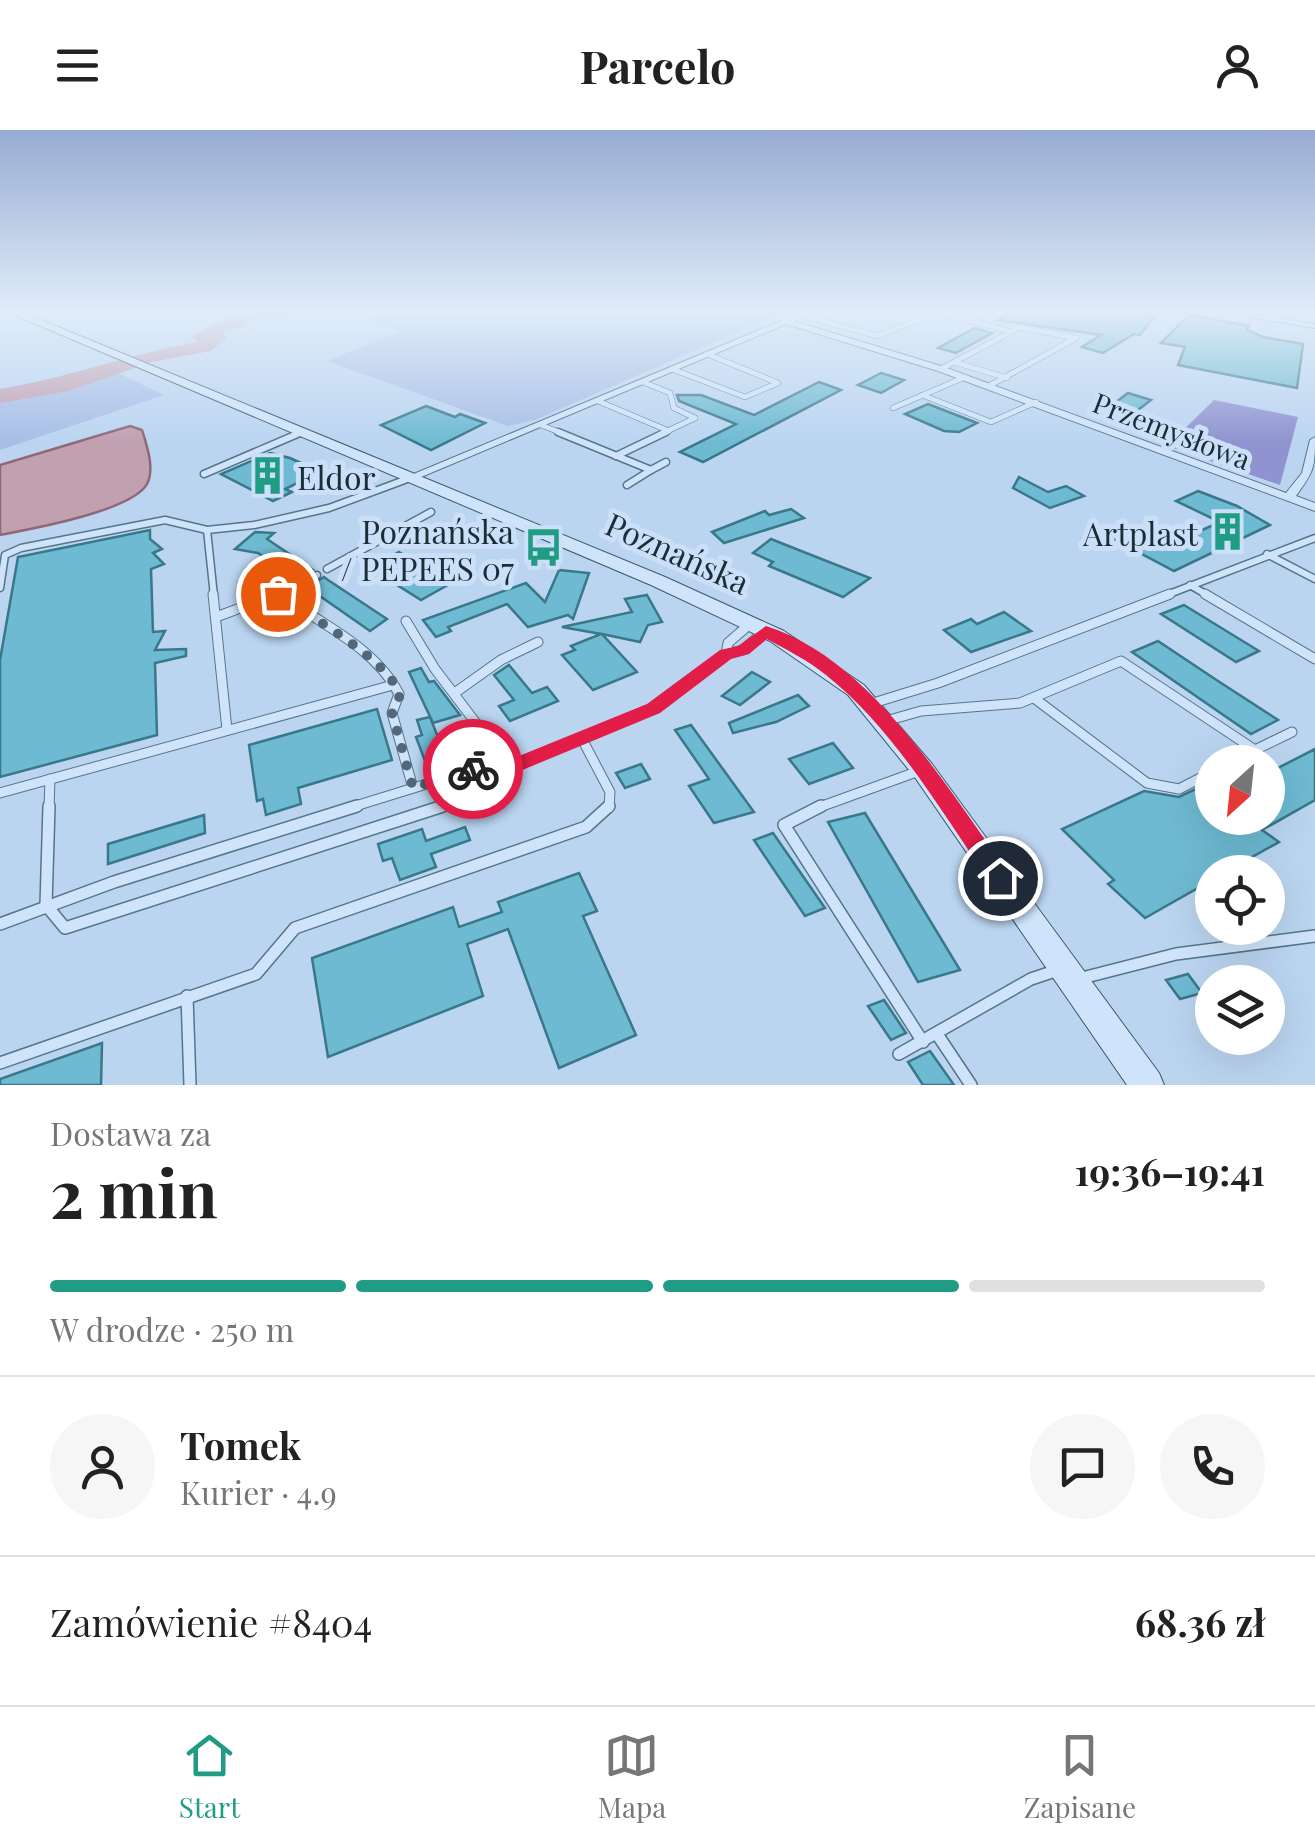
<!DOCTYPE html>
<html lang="pl">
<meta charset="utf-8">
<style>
:root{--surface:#fff;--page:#f6f6f6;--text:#222;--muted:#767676;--line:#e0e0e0;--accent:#209c84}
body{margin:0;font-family:"Playfair Display",serif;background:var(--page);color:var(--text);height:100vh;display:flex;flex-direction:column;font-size:38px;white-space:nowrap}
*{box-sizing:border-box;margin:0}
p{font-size:32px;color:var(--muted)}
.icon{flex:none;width:55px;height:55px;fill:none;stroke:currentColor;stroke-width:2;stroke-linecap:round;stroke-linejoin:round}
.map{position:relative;height:955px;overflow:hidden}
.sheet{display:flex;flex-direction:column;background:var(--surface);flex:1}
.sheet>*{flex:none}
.needle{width:65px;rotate:207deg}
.buttons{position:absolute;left:1195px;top:615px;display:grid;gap:20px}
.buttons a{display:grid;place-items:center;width:90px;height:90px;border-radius:50%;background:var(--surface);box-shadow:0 10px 40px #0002;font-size:50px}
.pin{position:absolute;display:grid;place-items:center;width:85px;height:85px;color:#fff;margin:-42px;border:5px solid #fff;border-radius:50%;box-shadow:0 2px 10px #0007}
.courier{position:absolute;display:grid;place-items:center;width:100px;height:100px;margin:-50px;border:8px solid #e11d48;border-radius:50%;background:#fff;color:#222;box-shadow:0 2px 12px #0007}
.overview em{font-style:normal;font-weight:700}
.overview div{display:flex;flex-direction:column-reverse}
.overview{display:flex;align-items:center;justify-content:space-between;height:170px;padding:0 50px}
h1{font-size:65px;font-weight:700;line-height:75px}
.bar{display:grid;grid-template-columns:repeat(4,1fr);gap:15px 10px;align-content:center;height:120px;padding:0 50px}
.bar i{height:12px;border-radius:8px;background:var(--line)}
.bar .current{background:var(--accent)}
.bar p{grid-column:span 4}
.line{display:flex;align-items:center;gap:25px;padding:0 50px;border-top:2px solid var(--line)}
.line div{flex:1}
.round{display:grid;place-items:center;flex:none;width:105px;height:105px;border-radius:52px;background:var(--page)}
header{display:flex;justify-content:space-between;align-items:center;height:130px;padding:0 50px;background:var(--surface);font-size:45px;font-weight:700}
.tabs{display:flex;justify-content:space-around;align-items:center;height:140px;border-top:2px solid var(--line);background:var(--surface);font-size:28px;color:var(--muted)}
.tabs a{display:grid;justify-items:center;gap:5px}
.tabs .current{color:var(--accent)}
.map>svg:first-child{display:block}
</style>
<header><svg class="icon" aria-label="menu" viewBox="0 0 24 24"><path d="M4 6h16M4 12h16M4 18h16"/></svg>Parcelo<svg class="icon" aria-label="person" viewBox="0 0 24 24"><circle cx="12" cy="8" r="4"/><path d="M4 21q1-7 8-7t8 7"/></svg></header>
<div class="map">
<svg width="1315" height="955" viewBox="0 0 1315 955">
<rect width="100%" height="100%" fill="#bbd5f1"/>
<g fill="#a8bee7">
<path d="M391,180H789L535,290L508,296L327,231L402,201L368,189Z"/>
<path d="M118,243L164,265L0,320V271L74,259Z"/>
</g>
<path fill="#8f93cf" d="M1214,270L1298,287L1280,355L1167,316Z"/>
<path fill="#c1a0b0" stroke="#8f6778" stroke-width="2.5" d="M130,296L142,300C147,316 155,339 147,354C132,381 31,399 0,405V335Z"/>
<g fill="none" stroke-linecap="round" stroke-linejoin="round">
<path fill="#c1a0b0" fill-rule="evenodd" d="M233,180H300L291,186L246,190L245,196L222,203L226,208L211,221L152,232L69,261L0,273V259C67,248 130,224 198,212L191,206L222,191L223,184Z"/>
</g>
<g fill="#6ebad2" stroke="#387889" stroke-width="2.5">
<path d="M1013,180H1093L1115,184L1118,180L1154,187L1140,205L1134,204L1103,223L1082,217L1101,205L999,190Z"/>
<path d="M1189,185L1249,196L1247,200L1263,207L1303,214L1297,258L1178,235L1185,217L1161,213Z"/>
<path d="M975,198L992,203L956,223L938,218Z"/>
<path d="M881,243L904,250L881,263L858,255Z"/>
<path d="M819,252L841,260L703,332L680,322L736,294L679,271L677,265H701L754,285Z"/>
<path d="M1128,263L1151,270L1130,286L1107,279Z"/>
<path d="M928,274L977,293L959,302L944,301L905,284Z"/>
<path d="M426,276L455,287L460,284L485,293L431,320L381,295Z"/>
<path d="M270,323L290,328L321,342L285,359L292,362L273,371L221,344Z"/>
<path d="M1019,347L1048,362L1066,356L1084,366L1050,378L1013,358Z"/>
<path d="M1198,361L1237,376L1270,395L1174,441L1108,406L1128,397L1165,417L1220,392L1176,371Z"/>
<path d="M791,379L804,388L724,413L712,402L765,381L769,385Z"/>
<path d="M150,400V409L162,419L153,423L164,434L151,439L153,502L165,501L155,520L186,519V526L155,533L157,605L0,647V530L18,427Z"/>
<path d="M255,402L274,403L267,409L313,440L294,448L258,423L235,419Z"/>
<path d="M771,409L791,417L870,448L843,467L769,436L773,432L753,423Z"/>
<path d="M399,422L419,434L414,437L446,456L421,470L370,438Z"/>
<path d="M559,440L589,443L573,489L568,485L528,497L507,474L448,497L451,501L436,507L423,490L526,453L545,472Z"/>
<path d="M324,447L328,450L387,489L370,501L307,457Z"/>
<path d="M647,465L662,492L648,495L640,512L602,504L637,542L593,560L562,525L575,520L571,516L601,504L562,497L632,482L625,469Z"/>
<path d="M1184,475L1259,521L1236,532L1161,484Z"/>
<path d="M1004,482L1031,501L971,522L944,500L971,489L977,494Z"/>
<path d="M1158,511L1218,551L1278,590L1251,604L1132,522Z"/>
<path d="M509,535L532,563L547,557L558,571L510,591L499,576L514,570L494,545Z"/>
<path d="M421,538L429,552L434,551L460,585L433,593L409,542Z"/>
<path d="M752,542L770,552L740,575L722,566Z"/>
<path d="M798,565L809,576L776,592L733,603L729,593Z"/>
<path d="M377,579L392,630L298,658L301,674L266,685L263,669L257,671L249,615Z"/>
<path d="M430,587L445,625L425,631L416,607L422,605L417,590Z"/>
<path d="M691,595L754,682L714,693L689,656L709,649L675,600Z"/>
<path d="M833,613L853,638L809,654L789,629Z"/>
<path d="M1315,619V670L1262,700L1279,712L1225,742H1212V750L1145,788L1108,754L1114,750L1062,699L1144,661L1179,667L1204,655L1212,662V688H1268V643Z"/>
<path d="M641,634L650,649L625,658L616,643Z"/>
<path d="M865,683L960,840L918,852L828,692Z"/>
<path d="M204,685L205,703L108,734V714Z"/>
<path d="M465,697L470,710L431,724L436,737L400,750L392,728L383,731L378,714L422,699L426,711Z"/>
<path d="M773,703L825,778L805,786L754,710Z"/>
<path d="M579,743L597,781L583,786L636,905L559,938L508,799L467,814L483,866L328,927L312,828L453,777L459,797L502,782L498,772Z"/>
<path d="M1188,844L1202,863L1180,869L1166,850Z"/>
<path d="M884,870L906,903L891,910L868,876Z"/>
<path d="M102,913L101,955H0V949Z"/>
<path d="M930,921L954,955H923L908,932Z"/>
</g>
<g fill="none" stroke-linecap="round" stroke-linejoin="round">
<defs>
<g id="lane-far3">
<path d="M938,181L1011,202"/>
<path d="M800,185L878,206L939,181"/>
<path d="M954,232L1007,248"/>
<path d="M672,239L745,267L778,253L707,224"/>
<path d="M941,239L1020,197L1076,208L989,256"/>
<path d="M643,252L670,263L674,278L695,288"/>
<path d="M922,265L991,292L1036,272"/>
<path d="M598,271L669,301"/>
<path d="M893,278L965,247"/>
<path d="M541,295L564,304"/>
<path d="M297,304L302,302"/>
<path d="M661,304L695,288"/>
</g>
<g id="lane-far2">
<path d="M558,302L651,340L627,355"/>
<path d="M616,326L666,302"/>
<path d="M651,340L666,332"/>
<path d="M204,344L302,302"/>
<path d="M207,400L214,466"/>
<path d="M1267,424L1315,449"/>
<path d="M327,439L431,382"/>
<path d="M1190,455L1209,466"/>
<path d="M0,458L5,425L21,418L165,390L207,400L254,395L329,378L410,348"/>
<path d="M278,464L281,466"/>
<path d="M273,466L317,445"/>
<path d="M1164,466L1315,408"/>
</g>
<g id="lane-far1">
<path d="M213,464L227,600"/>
<path d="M278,464C319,492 376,518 399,564L392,583L413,658"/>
<path d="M1205,464L1315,529"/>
<path d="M216,487L278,464"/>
<path d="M406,491L435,539L504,630L520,634L654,578L726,524L728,513L751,493"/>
<path d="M726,524L743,520L764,502"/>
<path d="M456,562L501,530L538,512"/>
<path d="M1034,568L1147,653L1179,659L1212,642"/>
<path d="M870,574L938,553L1170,464"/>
<path d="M886,591L921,581L1020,573L1121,531L1255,620"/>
<path d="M582,609L610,662L609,678"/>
<path d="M1230,632L1292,602"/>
<path d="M0,663L393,555"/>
<path d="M49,678L50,649"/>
<path d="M349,678L504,630"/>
<path d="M435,678L501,657L520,634"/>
<path d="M817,678L919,641"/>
</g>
<g id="lane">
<path d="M49,676L46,775L65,798L443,676"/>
<path d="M821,676L784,695L923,912"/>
<path d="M0,794L114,752L357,676"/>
<path d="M1082,848L1176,824L1315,806"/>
<path d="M187,866L190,955"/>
<path d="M937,904L971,955"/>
<path d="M899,924L1031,849L1058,840"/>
<path d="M0,933L256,844L295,798L586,697L609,676"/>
</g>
<g id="street">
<path d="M807,180H817L794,191L944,237L1286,363L1302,343L1310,310L1315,307C1315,338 1314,341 1296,366L1315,373V381L938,241L786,194L414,350L410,351L404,348Z"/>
<path d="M1211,180H1227L1315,194V198Z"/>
</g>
<path id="secondary" d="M3,180H17L665,447L784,501L864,555L932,634L1159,943L1164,955H1127L914,646L848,565L770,511L651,455Z"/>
</defs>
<use href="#lane-far3" stroke="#547689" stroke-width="6"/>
<use href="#lane-far2" stroke="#547689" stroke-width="9"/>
<use href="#lane-far1" stroke="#547689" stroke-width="11"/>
<use href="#lane" stroke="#547689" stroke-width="14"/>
<use href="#street" stroke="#547689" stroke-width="2"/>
<use href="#secondary" stroke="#385a6a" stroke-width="2"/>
<use href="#lane-far3" stroke="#cfe4fb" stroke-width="5"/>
<use href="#lane-far2" stroke="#cfe4fb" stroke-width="6"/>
<use href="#lane-far1" stroke="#cfe4fb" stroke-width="9"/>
<use href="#lane" stroke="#cfe4fb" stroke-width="11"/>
<use href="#street" fill="#cfe4fb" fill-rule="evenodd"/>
<use href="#secondary" fill="#cfe4fb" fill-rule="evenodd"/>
</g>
<linearGradient id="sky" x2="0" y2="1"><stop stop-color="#98acd2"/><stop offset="0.58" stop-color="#e0ecf9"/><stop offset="1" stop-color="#e0ecf9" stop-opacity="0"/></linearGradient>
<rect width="1315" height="313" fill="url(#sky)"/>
<path fill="#e11d48" d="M766,496C871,529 946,657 1008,742V755H992C942,683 895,600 826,545C809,531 787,520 767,509L749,524L731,529L660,583L520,641L504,637L473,646L463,639L466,633L504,623L519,626L647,574L720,520L738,516Z"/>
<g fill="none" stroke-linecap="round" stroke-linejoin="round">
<path stroke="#526878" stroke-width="10" stroke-dasharray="0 18" d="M278,464C308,486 384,527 398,561C402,569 395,575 392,583L413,658L473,639"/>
</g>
<defs>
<symbol id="building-bare" viewBox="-9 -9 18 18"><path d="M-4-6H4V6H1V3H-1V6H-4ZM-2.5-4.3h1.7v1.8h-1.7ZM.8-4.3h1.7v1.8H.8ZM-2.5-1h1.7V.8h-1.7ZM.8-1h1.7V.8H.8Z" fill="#209c84" stroke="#cbe0f8" stroke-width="2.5" paint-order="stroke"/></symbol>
<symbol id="bus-bare" viewBox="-9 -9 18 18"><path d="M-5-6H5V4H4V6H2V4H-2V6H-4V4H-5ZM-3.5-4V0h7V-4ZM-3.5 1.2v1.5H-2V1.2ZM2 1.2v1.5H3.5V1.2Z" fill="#209c84" stroke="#cbe0f8" stroke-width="2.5" paint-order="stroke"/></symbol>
</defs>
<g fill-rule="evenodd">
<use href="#building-bare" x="240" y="318" width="55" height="55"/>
<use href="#building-bare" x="1200" y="374" width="55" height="55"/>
<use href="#bus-bare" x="516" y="390" width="55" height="55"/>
</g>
<g text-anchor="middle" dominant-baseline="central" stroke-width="10" stroke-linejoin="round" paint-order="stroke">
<g font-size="28" fill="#1a2e37" stroke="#cbe0f8">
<text transform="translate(1172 300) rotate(21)">Przemysłowa</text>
</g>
<g font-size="32" fill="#1a2e37" stroke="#cbe0f8" text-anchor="end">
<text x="297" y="346" text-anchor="start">Eldor</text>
<text x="514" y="400">Poznańska<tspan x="514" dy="37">/ PEPEES 07</tspan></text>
<text x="1198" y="402">Artplast</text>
</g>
<g font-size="32" fill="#1a2e37" stroke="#cbe0f8">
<text transform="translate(678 422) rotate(24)">Poznańska</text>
</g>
</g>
</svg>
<div class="buttons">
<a><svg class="needle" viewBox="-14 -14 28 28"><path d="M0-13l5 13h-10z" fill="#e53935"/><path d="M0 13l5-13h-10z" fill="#767676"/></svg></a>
<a><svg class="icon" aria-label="locate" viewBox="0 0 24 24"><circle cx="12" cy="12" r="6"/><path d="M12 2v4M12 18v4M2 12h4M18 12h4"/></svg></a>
<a><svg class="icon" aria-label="layers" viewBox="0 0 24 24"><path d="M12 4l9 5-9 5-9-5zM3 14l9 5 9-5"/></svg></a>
</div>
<div class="pin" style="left:278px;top:464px;background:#ea580c"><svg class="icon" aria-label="bag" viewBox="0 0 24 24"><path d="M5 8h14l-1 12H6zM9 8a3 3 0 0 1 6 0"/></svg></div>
<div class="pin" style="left:1000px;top:748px;background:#1f2937"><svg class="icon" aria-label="home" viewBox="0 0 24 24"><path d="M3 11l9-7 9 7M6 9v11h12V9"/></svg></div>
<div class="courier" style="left:473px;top:639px"><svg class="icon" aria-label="bike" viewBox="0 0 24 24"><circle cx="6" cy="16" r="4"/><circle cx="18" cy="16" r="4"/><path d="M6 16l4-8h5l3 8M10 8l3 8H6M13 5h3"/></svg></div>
</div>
<section class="sheet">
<div class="overview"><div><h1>2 min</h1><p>Dostawa za</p></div><em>19:36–19:41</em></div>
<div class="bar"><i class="current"></i><i class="current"></i><i class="current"></i><i></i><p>W drodze · 250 m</p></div>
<div class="line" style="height:180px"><a class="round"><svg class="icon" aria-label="person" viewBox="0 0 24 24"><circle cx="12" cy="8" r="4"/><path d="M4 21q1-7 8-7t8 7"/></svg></a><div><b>Tomek</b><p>Kurier · 4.9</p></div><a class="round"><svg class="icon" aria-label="chat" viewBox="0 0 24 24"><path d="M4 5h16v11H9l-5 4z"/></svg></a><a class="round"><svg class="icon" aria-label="phone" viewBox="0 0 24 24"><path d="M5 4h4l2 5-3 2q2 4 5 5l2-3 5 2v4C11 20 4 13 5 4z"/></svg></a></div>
<div class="line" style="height:130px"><div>Zamówienie #8404</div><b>68.36 zł</b></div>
</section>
<nav class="tabs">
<a class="current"><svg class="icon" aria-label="home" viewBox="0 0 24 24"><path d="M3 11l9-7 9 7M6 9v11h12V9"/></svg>Start</a>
<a><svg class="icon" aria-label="map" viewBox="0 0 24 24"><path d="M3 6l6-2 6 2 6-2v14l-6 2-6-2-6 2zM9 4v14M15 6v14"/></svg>Mapa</a>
<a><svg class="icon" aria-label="saved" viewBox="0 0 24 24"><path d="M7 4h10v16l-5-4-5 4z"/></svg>Zapisane</a>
</nav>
